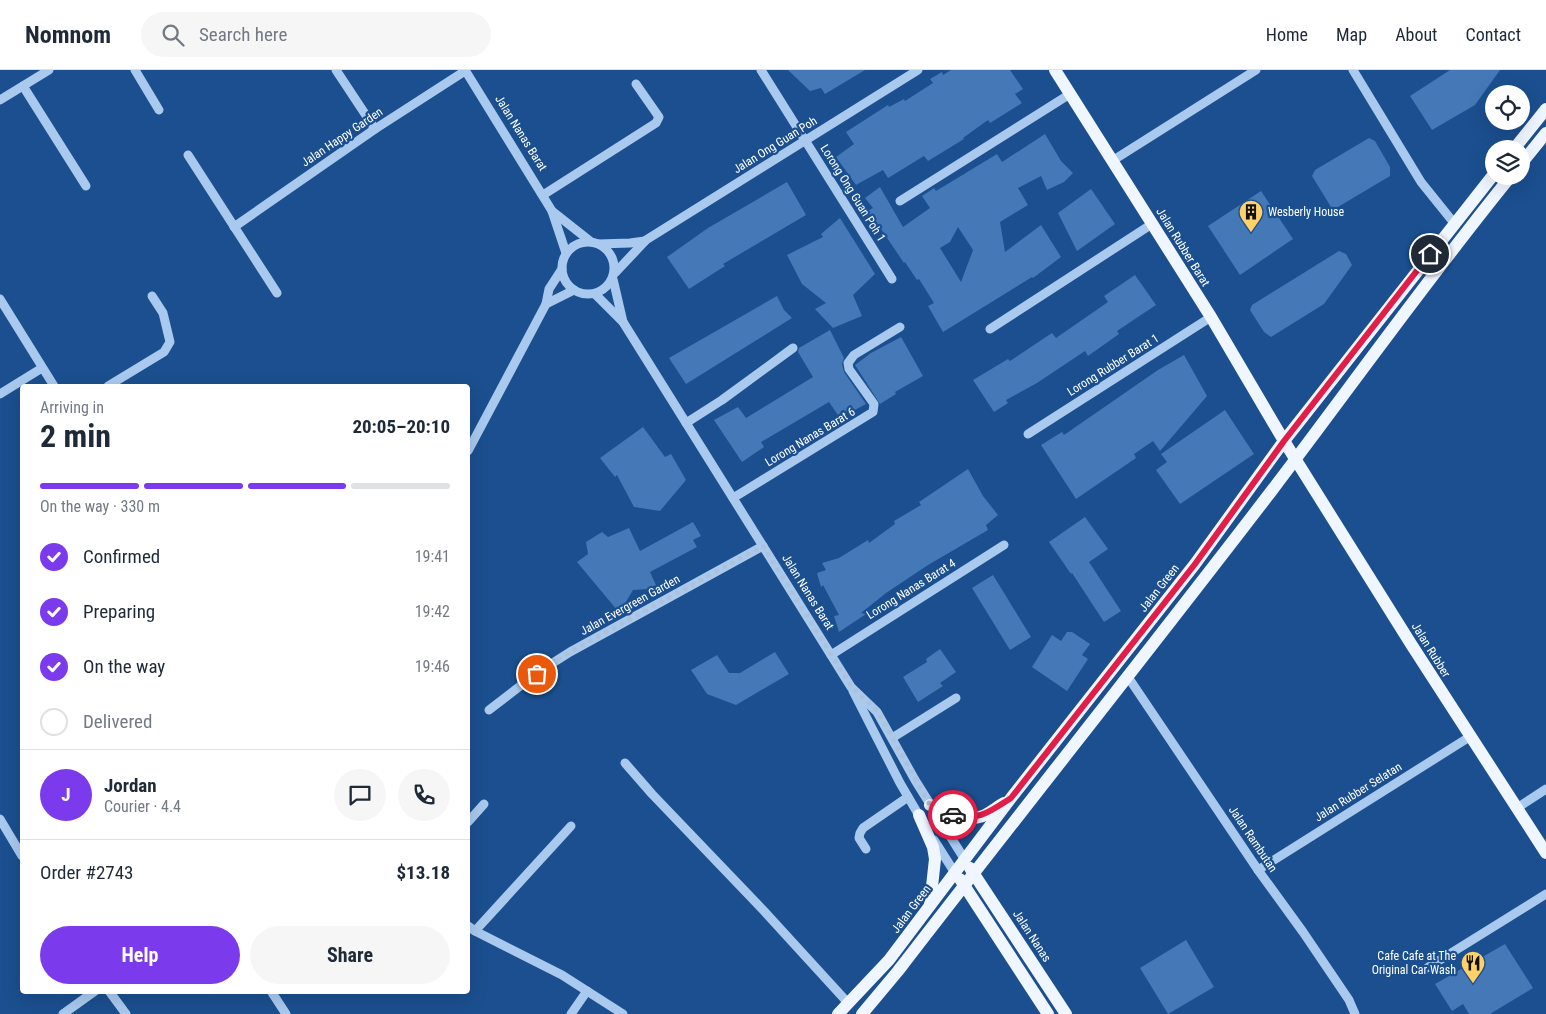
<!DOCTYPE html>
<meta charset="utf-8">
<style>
:root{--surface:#fff;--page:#f6f6f7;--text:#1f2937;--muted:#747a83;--line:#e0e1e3;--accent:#7c3aed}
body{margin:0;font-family:"Roboto Condensed",sans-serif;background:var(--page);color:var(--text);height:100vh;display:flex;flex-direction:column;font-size:19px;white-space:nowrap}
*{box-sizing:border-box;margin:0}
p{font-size:16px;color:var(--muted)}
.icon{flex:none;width:28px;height:28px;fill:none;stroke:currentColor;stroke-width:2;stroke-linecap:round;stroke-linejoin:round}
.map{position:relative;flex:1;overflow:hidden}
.side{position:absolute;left:20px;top:314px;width:450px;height:610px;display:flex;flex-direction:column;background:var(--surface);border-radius:5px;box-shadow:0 5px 20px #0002}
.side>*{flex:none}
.tools{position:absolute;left:1485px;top:15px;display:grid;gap:10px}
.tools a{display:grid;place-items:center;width:45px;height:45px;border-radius:50%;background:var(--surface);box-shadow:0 5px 20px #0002;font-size:25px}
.pin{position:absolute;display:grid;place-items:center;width:42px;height:42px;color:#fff;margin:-21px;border:2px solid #fff;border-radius:50%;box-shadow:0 1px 5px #0007}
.courier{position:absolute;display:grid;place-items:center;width:50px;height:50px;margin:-25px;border:4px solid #e11d48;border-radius:50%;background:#fff;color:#222;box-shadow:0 1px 6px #0007}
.overview em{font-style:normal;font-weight:700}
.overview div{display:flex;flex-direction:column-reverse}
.overview{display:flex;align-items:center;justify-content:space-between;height:85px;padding:0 20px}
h1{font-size:32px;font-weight:700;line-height:38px}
.bar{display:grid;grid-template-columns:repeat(4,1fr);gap:8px 5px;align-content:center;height:60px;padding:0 20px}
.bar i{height:6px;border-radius:4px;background:var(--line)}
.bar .current{background:var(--accent)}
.bar p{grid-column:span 4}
.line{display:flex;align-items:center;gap:12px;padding:0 20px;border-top:1px solid var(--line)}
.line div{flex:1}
.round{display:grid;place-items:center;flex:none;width:52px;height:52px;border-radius:26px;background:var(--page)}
ol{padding:0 20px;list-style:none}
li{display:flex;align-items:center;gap:15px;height:55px}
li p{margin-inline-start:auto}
li .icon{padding:5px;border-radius:50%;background:var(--accent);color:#fff;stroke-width:4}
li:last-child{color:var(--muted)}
li i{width:28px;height:28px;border:2px solid var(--line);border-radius:50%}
.button{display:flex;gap:10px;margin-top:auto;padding:10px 20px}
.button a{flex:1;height:58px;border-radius:30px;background:var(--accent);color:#fff;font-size:20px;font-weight:700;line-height:58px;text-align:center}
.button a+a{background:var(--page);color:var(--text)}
header{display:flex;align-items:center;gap:30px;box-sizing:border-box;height:70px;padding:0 25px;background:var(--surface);border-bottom:1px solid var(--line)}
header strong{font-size:24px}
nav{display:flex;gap:28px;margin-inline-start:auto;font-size:18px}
.search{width:350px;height:45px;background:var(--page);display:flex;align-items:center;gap:12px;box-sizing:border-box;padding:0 18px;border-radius:28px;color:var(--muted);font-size:19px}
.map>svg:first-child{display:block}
</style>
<header>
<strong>Nomnom</strong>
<div class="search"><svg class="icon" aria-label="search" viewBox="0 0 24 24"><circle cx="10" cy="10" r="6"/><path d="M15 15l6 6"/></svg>Search here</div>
<nav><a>Home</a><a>Map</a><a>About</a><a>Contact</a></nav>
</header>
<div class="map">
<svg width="1546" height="944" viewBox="0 0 1546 944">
<rect width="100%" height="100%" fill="#1b4f8f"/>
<g fill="#4478b7" fill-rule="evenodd">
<path d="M788,0H865L825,24L821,18L810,21Z"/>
<path d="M951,0H1010L1023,19L1015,24L1022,33L990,53L988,50L963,68L964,69L928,91L924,86L888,108L883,100L856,115L836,87L854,74L846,62L888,35L889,37L904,29L905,31L933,13L930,9L942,2L943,5Z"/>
<path d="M1450,0H1500L1475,35L1432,60L1410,26Z"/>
<path d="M1045,64L1061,91L1073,103L1064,112L1047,120L1041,106L1018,118L1028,135L1000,152L1005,182L1041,155L1061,187L1033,208L1032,207L943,262L928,236L934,233L919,209L917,210L905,192L904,193L877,153L871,156L864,143L873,138L865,128L880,117L903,157L930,138L922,126L934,118L936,121L997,84L1002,92ZM958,157L973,180L961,212L940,178L950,172Z"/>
<path d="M1369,68L1375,71L1390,97V106L1338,137H1331L1312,106L1315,100Z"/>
<path d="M787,112L806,145L723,194L725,196L689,219L667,187L708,158Z"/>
<path d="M1091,119L1115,154L1077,181L1058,143Z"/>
<path d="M1261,121L1293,169L1240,205L1208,156Z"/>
<path d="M840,148L875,204L853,225L862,246L833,258L815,239L826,233L802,214L787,185L823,167L821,164Z"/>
<path d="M1339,181L1346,184L1352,195L1324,234L1271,267L1264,262L1250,240L1252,235Z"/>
<path d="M1135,205L1156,235L1117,261L1119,264L1088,286L1085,281L1037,313L1006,330L1008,333L994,342L973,310L1008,289L1010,291L1052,263L1056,268L1108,232L1104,226Z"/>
<path d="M777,226L784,240L792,248L686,314L669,288Z"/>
<path d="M830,260L844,288L842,294L844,302L866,334L840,348L829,332L761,372L764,377L742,392L714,350L738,337L746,348L813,307L798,282L799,278Z"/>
<path d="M901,267L923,306L895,322L896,324L880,334L855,295L871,283Z"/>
<path d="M1184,285L1207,326L1160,381L1153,371L1134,384L1136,388L1076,429L1041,375L1062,362L1064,365L1158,300Z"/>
<path d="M1225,340L1254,384L1180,434L1156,400L1167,392L1161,384Z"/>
<path d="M643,357L665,387L671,384L686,410L660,441L634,437L617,405L615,407L600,388Z"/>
<path d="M968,399L983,426L998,445L986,455L988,460L928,495L886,523L861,543L866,544L839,562L834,546L839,545L823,515L821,517L817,503L826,500L822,493L839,488L868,470L869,473L895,454L894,451L921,435L919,432Z"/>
<path d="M1085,447L1108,479L1089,492L1121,541L1104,552L1072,503L1071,504L1049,472Z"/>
<path d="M693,452L701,466L693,470L697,477L650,502L656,515L648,519L633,520L624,535L617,540L577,492L588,484L586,472L602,462L608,467L629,458L640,481Z"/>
<path d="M993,505L1031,567L1010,580L972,518Z"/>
<path d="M1067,562H1072L1090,574L1082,585L1088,589L1067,621L1032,597L1052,565L1061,571Z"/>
<path d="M940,579L956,602L940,613L943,616L918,632L903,607L927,592L926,589Z"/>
<path d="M775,582L789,604L736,635L707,624L691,600L717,585L729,603H740Z"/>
<path d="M1186,870L1214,917L1168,944L1140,898Z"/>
<path d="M1505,874L1533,918L1490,944H1469L1463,934L1452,941L1435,914Z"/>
</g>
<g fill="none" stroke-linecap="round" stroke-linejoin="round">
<g stroke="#a9c9ee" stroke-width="9">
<path d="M135,0L159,40"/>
<path d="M336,0L375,59"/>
<path d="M465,0L552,141L566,183"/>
<path d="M761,0L892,209"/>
<path d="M1353,0L1421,112L1454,153"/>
<path d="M23,16L86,116"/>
<path d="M0,30L49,0"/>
<path d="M188,85L277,223"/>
<path d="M1112,91L1256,0"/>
<path d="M543,125L656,53L659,47L636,14"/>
<path d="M900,131L1070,24"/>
<path d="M552,141L590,171"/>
<path d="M234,157L375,59L465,1"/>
<circle cx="588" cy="198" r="26"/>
<path d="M599,174L630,173L645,171"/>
<path d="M615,203L646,170L918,0"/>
<path d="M613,209L623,252"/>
<path d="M595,224L623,252L851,617L877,642L915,710L965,790"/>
<path d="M0,229L54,316"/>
<path d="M546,234L574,220"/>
<path d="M990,259L1152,154"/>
<path d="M108,316L164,282L170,272L163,243L152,226"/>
<path d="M0,324L42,298"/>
<path d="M686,353L722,330L793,278"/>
<path d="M1028,364L1211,247"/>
<path d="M468,381L546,234L549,219L562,199"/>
<path d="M733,428L873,342L874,334L849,299L848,293L854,285L900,257"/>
<path d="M831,585L1004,475"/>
<path d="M1128,607L1258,800L1303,862L1349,930L1355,944"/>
<path d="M853,621L900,713L921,749"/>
<path d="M489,640L537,603L570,582L763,476"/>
<path d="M892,668L956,628"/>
<path d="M625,693L652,724L764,841L849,934"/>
<path d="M1517,738L1546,719"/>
<path d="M0,749L22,786"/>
<path d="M468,752L484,734"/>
<path d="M934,770L955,803"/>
<path d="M866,779L859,768L860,763L863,758L908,727"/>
<path d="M1258,800L1471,666"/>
<path d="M468,856L475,861L562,905L623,944"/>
<path d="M475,861L571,756"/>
<path d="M1427,898L1546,824"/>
<path d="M109,921L126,944"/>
<path d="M271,921L286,944"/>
<path d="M63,944L95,921"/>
<path d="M571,944L587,921"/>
</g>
<g stroke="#f0f6ff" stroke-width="12">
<path d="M1055,0L1211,247L1284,371L1411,574L1546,783"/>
<path d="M1514,79L1546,39"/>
<path d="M1521,94L1546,63"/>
<path d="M930,735C946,743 965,752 983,746C990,743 997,737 1004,733"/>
<path d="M919,745L933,777L935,789L930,835"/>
<path d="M970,798L1066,944"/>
<path d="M960,809L1048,944"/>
<path d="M838,944L889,890L1011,728L1195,494L1284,371L1494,104"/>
<path d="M862,944L898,901C1022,740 1149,581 1273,419C1352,315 1428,208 1511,106"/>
</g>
</g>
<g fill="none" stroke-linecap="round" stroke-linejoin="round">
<path stroke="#afc1d8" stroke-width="5" stroke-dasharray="0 9" d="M537,604L570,582L763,476L851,616L878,642L930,735L946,743L953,745"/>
<path stroke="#e11d48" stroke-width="6" d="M953,745C979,751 989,742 1011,728L1195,494L1284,371L1430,184"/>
</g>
<defs>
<symbol id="building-pin" viewBox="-11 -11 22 30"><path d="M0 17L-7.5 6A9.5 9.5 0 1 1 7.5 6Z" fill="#ffd166" stroke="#1b4f8f"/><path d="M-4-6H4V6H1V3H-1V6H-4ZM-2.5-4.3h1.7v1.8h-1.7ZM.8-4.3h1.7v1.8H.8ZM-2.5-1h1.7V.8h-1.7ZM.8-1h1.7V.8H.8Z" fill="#111"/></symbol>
<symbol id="restaurant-pin" viewBox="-11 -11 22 30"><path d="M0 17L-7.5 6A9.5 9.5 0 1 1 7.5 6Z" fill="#ffd166" stroke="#1b4f8f"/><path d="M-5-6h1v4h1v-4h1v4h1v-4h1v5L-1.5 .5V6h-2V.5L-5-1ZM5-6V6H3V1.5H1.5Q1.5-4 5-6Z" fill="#111"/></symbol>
</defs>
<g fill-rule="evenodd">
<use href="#building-pin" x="1237" y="128" width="28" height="38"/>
<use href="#restaurant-pin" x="1459" y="879" width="28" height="38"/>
</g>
<g text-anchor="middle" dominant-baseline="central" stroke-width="4.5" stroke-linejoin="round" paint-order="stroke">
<g font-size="12" fill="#fff" stroke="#1b4f8f">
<text transform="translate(521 63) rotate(58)">Jalan Nanas Barat</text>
<text transform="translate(342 67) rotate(-34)">Jalan Happy Garden</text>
<text transform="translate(775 75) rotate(-32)">Jalan Ong Guan Poh</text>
<text transform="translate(853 123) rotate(58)">Lorong Ong Guan Poh 1</text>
<text transform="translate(1183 177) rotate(58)">Jalan Rubber Barat</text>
<text transform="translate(1113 295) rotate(-32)">Lorong Rubber Barat 1</text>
<text transform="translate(810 367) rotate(-31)">Lorong Nanas Barat 6</text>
<text transform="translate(1159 518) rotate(-52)">Jalan Green</text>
<text transform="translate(911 519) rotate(-32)">Lorong Nanas Barat 4</text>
<text transform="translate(808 522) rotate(58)">Jalan Nanas Barat</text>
<text transform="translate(630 535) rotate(-29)">Jalan Evergreen Garden</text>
<text transform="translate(1431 580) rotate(58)">Jalan Rubber</text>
<text transform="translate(1358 722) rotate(-32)">Jalan Rubber Selatan</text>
<text transform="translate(1253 769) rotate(56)">Jalan Rambutan</text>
<text transform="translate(911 839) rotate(-53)">Jalan Green</text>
<text transform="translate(1032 866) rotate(57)">Jalan Nanas</text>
</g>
<g font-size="12" fill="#fff" stroke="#1b4f8f" text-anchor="start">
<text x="1268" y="142">Wesberly House</text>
<text x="1456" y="886" text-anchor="end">Cafe Cafe at The<tspan x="1456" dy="14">Original Car Wash</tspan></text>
</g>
</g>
</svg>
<div class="tools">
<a><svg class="icon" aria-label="locate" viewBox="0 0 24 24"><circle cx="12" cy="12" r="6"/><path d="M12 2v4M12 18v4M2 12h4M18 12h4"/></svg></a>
<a><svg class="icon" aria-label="layers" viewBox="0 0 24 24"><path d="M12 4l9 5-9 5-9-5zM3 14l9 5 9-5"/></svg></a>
</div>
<div class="pin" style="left:537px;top:604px;background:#ea580c"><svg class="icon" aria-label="bag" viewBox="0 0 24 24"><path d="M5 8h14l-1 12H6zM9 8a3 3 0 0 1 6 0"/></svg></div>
<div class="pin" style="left:1430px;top:184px;background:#1f2937"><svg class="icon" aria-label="home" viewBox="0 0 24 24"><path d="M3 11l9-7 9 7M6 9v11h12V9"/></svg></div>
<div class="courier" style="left:953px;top:745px"><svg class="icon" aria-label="car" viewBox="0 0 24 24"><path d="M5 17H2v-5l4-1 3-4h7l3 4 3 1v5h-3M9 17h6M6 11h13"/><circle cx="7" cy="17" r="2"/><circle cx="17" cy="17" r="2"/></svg></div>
<section class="side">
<div class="overview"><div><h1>2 min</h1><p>Arriving in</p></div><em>20:05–20:10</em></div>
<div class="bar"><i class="current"></i><i class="current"></i><i class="current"></i><i></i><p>On the way · 330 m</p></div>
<ol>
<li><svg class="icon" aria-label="check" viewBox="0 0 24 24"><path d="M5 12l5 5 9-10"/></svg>Confirmed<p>19:41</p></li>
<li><svg class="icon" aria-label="check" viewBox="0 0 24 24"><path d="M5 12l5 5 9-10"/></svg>Preparing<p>19:42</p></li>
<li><svg class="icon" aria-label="check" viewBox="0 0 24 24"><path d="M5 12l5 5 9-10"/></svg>On the way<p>19:46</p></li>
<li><i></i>Delivered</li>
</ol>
<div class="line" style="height:90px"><b class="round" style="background:var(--accent);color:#fff">J</b><div><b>Jordan</b><p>Courier · 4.4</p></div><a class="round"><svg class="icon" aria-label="chat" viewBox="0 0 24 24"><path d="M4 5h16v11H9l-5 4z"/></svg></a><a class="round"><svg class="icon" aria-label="phone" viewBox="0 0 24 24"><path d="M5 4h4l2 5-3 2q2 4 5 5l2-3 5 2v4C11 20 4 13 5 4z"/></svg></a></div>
<div class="line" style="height:65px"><div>Order #2743</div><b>$13.18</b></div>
<div class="button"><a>Help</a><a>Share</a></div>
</section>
</div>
